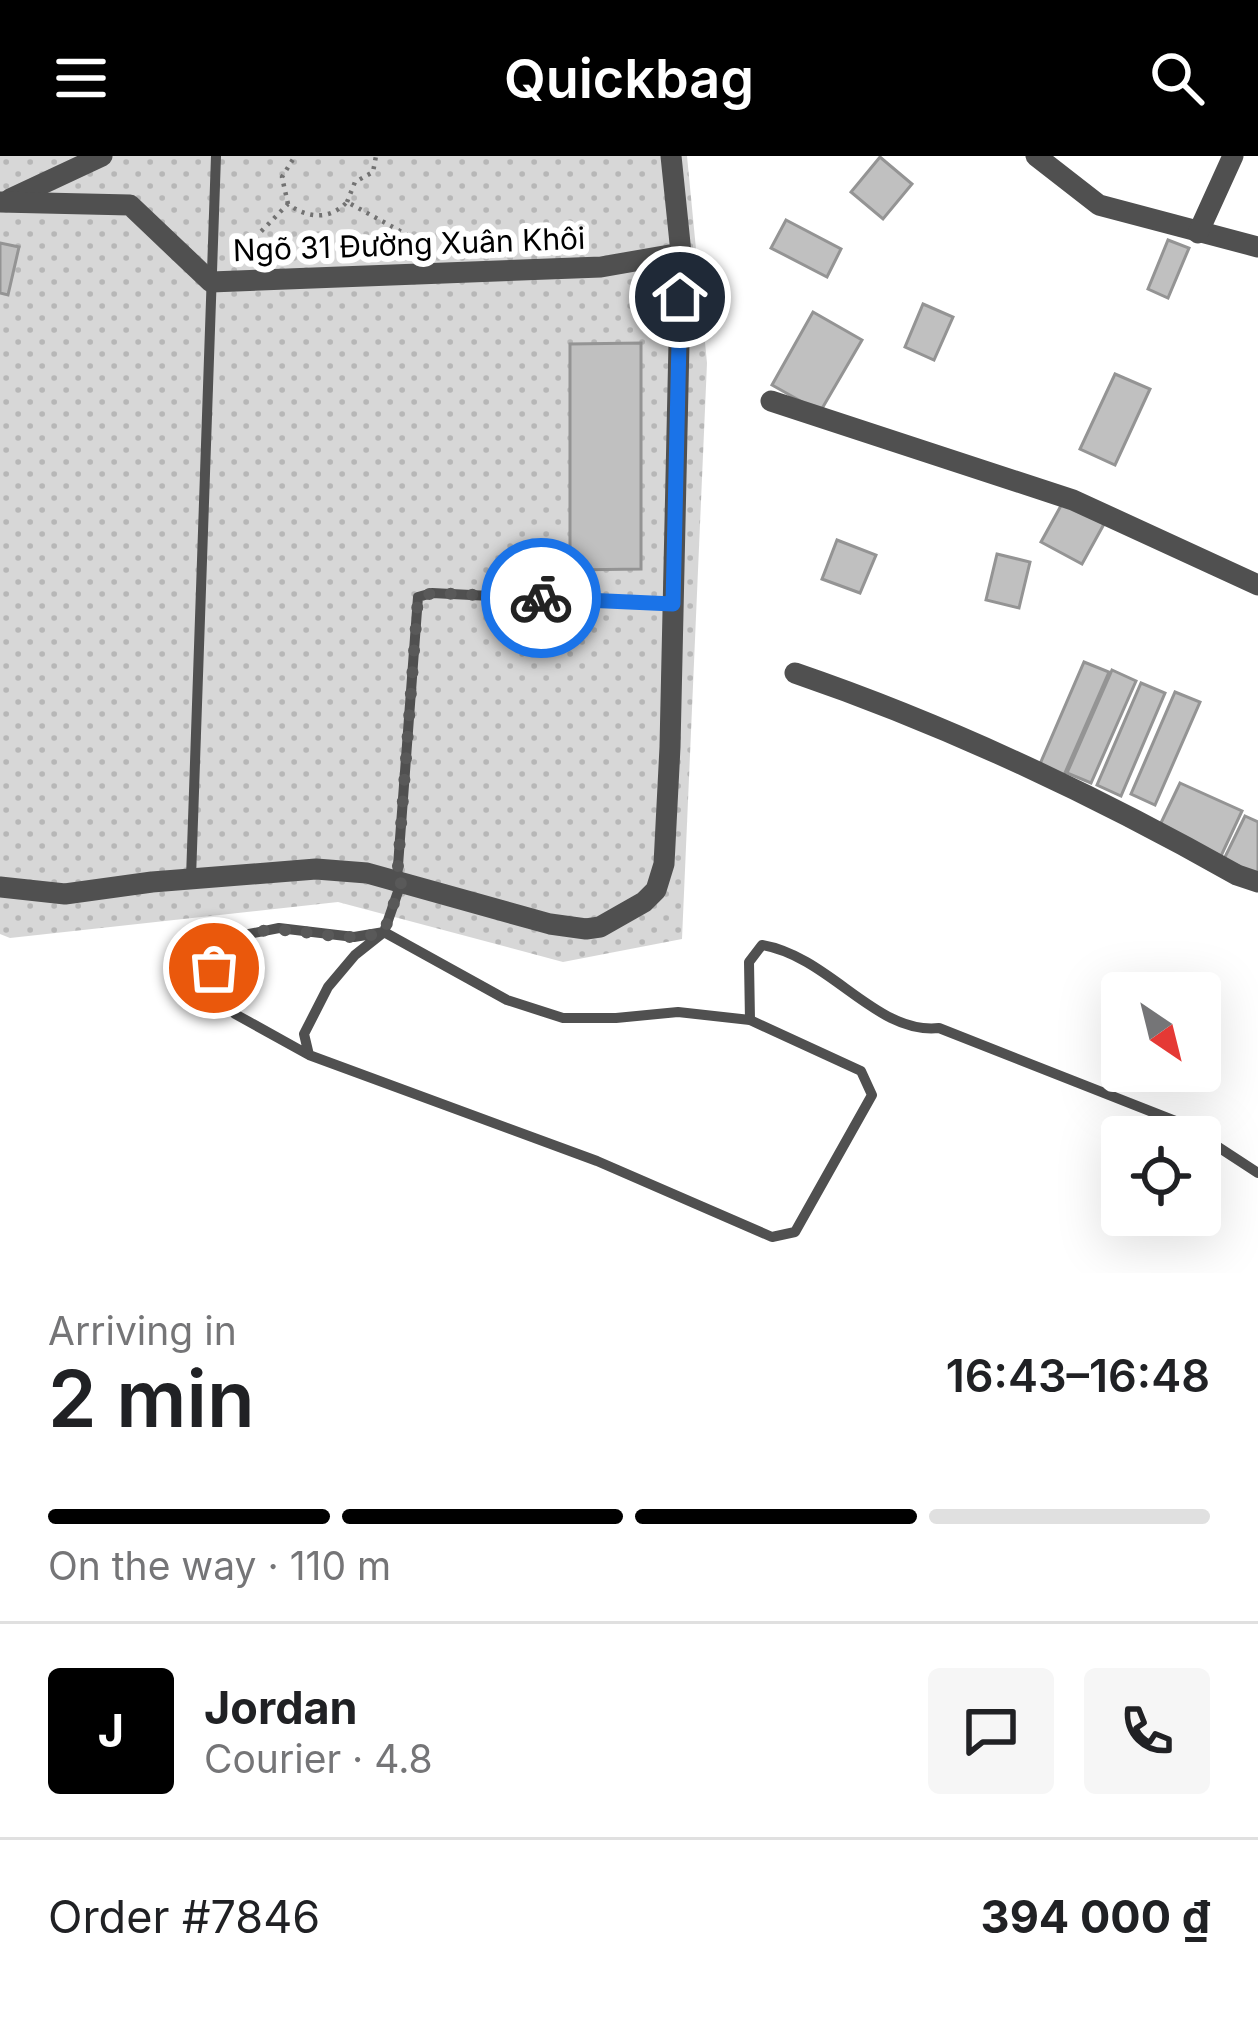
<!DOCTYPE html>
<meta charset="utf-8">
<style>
:root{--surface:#fff;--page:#f6f6f6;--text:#202124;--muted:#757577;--line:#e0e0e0;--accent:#000}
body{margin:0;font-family:Inter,sans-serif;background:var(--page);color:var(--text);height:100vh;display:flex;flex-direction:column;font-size:45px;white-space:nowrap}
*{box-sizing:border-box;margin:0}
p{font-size:39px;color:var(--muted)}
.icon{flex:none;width:66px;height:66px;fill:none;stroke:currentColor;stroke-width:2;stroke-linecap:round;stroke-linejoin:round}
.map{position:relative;height:1117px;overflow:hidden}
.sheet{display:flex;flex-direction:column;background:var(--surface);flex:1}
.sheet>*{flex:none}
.needle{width:78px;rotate:145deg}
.fabs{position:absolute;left:1101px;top:816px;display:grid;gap:24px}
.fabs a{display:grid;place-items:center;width:120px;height:120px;border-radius:12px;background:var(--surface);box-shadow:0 12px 48px #0002;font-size:60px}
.pin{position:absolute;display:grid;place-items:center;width:102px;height:102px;color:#fff;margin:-51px;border:6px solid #fff;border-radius:50%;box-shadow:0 3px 12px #0007}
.courier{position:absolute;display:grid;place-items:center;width:120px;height:120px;margin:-60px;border:9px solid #1a73e8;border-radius:50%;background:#fff;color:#222;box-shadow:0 3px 15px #0007}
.overview em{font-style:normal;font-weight:600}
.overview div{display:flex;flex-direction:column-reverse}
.overview{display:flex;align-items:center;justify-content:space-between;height:204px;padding:0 48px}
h1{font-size:78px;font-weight:600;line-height:90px}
.bar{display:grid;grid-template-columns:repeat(4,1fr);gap:18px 12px;align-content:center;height:144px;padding:0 48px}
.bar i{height:15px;border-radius:9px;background:var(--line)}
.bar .current{background:var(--accent)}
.bar p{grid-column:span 4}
.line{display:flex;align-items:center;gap:30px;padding:0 48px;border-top:3px solid var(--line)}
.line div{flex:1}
.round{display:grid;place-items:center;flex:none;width:126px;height:126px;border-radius:12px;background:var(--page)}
header{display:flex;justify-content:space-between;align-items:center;height:156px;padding:0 48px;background:var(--accent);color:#fff;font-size:54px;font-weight:600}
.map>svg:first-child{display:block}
</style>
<header><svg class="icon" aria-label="menu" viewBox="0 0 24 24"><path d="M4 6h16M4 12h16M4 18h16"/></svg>Quickbag<svg class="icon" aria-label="search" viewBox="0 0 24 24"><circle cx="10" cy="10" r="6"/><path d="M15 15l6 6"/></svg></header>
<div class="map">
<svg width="1258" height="1117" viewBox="0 0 1258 1117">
<defs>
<pattern id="park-dots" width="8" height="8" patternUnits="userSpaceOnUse" patternTransform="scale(3)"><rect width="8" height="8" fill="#d7d7d7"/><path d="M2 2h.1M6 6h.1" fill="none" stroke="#b7b7b7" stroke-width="1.8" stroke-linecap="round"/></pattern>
</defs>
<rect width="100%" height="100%" fill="#fff"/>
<path fill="url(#park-dots)" d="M0,0H687L707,207L682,783L563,806L338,746L10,782L0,778Z"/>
<g fill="#c0c0c0" stroke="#949494" stroke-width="3">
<path d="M880,1L912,28L883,63L851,36Z"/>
<path d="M786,64L841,93L827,121L771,92Z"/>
<path d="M1168,84L1189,92L1168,142L1148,133Z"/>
<path d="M0,87L19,91L8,139L0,137Z"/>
<path d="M923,148L953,161L934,204L905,191Z"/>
<path d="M813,156L862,184L820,256L772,229Z"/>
<path d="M641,187V413L570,414V188Z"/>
<path d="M1115,218L1150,233L1115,309L1080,293Z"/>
<path d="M1063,346L1104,368L1082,408L1041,386Z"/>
<path d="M837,384L876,399L860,437L822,423Z"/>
<path d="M997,398L1030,406L1019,452L986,444Z"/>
<path d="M1084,506L1109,516L1064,619L1040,608Z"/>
<path d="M1112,514L1136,525L1091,627L1067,617Z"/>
<path d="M1141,527L1165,537L1121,640L1097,629Z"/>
<path d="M1175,536L1200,546L1155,649L1131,638Z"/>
<path d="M1180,627L1242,655L1221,700L1159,671Z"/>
<path d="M1245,660L1258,666V719L1224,703Z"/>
</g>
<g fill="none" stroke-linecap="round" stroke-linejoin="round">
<g stroke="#727272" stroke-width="4.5" stroke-dasharray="3 6" stroke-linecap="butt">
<path d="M347,46L355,26L373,16L376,0"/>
<path d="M288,48L282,21L295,0"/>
<path d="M236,101L288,48C308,63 330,64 347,46L422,87"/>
</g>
<g stroke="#505050" stroke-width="10">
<path d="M191,722L216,0"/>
<path d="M397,723L418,441L432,437L673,449"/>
<path d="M750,864L749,806L762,789C831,801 876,879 939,872L1183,968L1258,1017"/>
<path d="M309,899L235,858L220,839L214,812L224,792L249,778L279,772L354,781L384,776L507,844L563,862H616L678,856L750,864L861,915L872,939L795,1076L772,1081L597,1005L309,899L304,878L328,831L355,799L384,776L401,727"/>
</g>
<g stroke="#505050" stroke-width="21">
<path d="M1036,0L1099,49L1258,91"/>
<path d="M10,43L102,0"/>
<path d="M0,46L130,49L211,126L601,111L681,97L671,0"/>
<path d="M1198,77L1233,0"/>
<path d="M771,245L1073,344L1258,429"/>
<path d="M795,517C950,570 1095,639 1237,719L1258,726"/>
<path d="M0,731L65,738L152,726L316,713L367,717L550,768L586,773L600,771L644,746L656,734L664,708L670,591L681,97"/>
</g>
</g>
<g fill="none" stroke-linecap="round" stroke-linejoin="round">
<path stroke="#595959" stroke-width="12" stroke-dasharray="0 21.6" d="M214,812C245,751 303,782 355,781C364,781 375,778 384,776L402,724L397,723L418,442L432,437L541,442"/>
<path stroke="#1a73e8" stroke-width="15" d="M541,442L673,448L680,141"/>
</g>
<g text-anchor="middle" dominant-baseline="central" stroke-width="12" stroke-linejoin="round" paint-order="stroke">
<g font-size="30" fill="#000" stroke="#fff">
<text transform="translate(409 88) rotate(-2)">Ngõ 31 Đường Xuân Khôi</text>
</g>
</g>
</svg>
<div class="fabs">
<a><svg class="needle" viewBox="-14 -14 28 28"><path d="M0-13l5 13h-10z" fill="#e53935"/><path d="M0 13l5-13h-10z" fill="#757577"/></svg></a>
<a><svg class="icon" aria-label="locate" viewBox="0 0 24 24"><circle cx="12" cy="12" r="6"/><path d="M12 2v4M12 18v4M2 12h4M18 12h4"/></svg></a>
</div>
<div class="pin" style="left:214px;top:812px;background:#ea580c"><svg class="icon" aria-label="bag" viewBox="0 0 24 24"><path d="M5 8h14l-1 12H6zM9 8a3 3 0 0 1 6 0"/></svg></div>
<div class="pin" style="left:680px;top:141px;background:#1f2937"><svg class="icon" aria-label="home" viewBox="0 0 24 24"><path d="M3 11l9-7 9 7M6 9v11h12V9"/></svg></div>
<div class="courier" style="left:541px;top:442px"><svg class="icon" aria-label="bike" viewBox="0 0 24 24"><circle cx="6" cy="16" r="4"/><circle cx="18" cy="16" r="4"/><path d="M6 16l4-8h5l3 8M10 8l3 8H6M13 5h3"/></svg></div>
</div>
<section class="sheet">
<div class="overview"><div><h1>2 min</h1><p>Arriving in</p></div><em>16:43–16:48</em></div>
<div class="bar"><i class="current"></i><i class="current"></i><i class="current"></i><i></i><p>On the way · 110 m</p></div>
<div class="line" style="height:216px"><b class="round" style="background:var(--accent);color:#fff">J</b><div><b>Jordan</b><p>Courier · 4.8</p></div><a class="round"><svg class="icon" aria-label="chat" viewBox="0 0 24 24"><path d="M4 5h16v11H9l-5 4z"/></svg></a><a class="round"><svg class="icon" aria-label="phone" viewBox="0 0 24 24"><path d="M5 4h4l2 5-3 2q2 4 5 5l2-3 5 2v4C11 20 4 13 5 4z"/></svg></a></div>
<div class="line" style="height:156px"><div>Order #7846</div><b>394 000 ₫</b></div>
</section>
